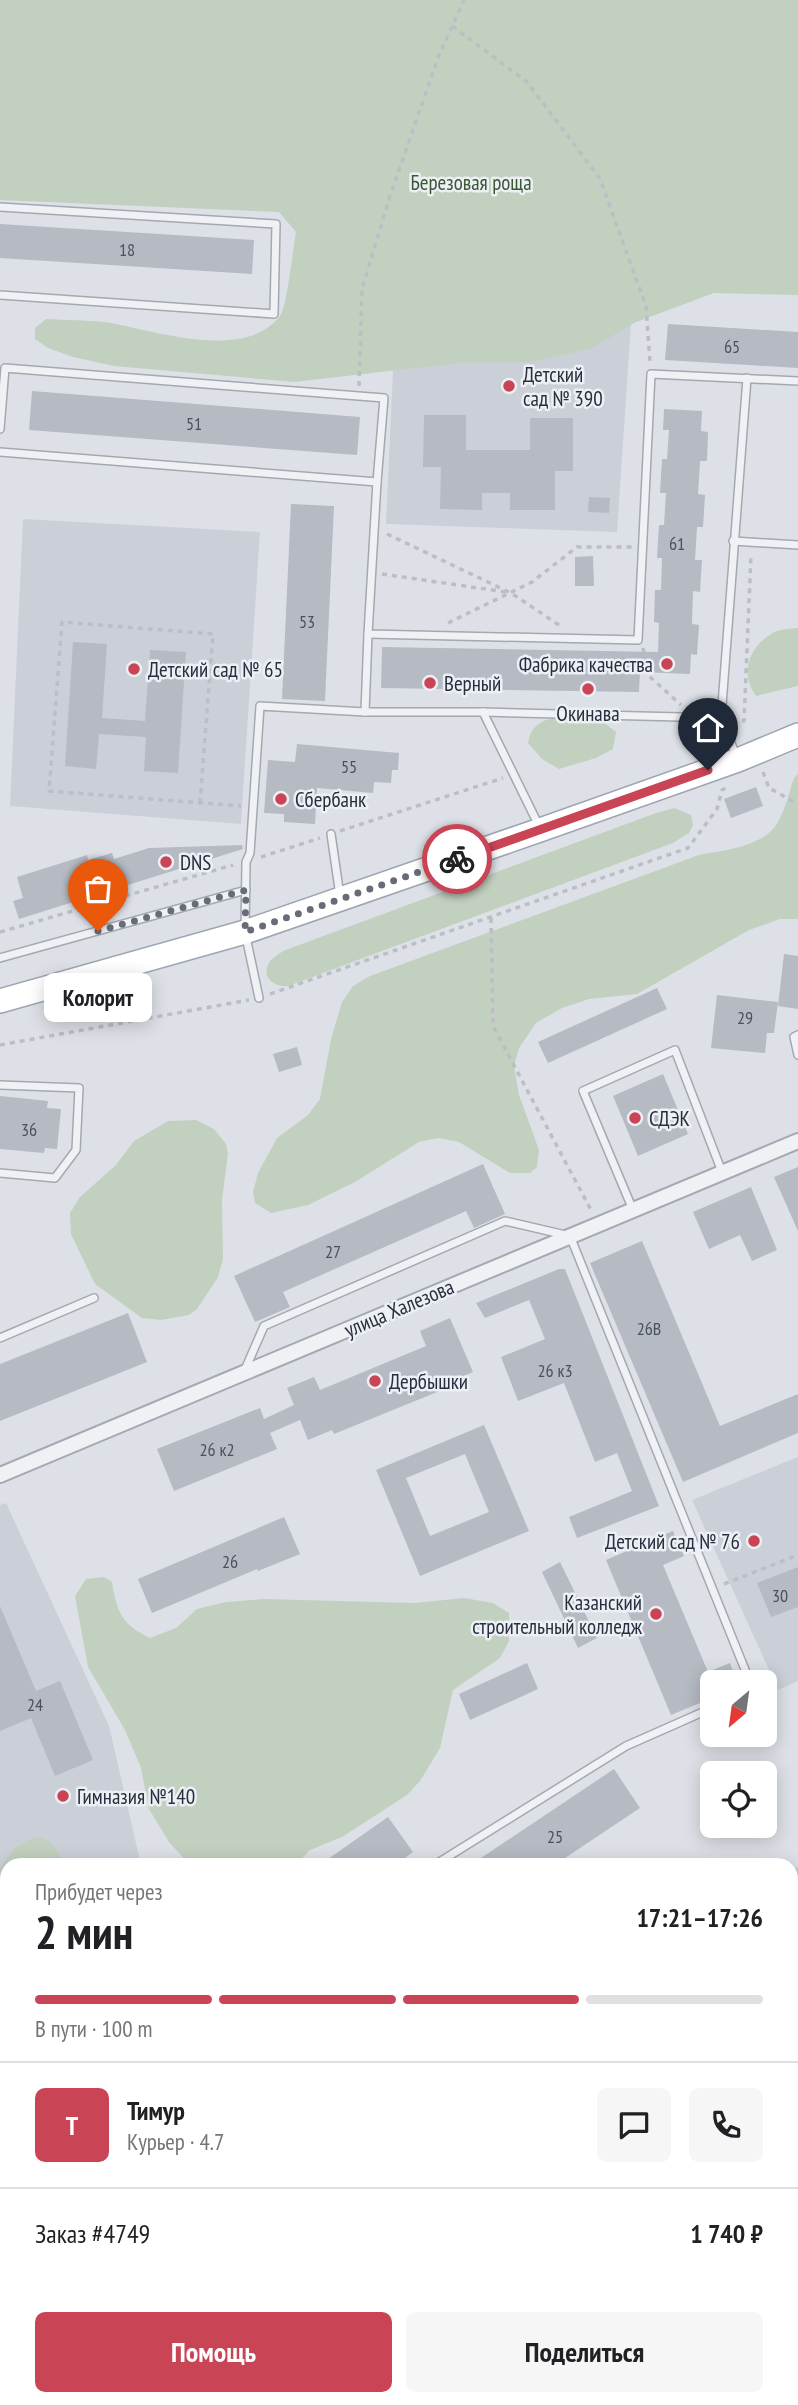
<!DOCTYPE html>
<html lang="ru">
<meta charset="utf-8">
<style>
:root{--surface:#fff;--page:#f6f6f6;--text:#202124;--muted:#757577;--line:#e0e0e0;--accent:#c94454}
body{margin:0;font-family:"PT Sans Narrow",sans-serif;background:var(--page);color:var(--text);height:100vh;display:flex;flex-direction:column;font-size:26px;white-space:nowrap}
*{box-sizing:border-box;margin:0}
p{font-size:23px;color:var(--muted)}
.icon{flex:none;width:38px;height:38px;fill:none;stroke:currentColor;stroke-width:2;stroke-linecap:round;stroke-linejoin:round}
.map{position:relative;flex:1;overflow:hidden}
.drawer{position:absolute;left:0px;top:1858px;width:798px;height:548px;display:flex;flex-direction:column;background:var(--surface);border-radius:21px 21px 0 0;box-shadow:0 4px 18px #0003}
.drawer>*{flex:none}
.needle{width:46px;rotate:209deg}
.fabs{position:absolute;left:700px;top:1670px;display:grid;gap:14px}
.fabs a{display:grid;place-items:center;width:77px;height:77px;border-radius:10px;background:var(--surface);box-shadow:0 4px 18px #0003;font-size:35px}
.pin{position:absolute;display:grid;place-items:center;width:60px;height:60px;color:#fff;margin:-72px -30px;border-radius:50% 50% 50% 0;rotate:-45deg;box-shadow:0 0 7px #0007}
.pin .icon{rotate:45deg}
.courier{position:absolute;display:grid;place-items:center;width:70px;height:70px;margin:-35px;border:5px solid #c94454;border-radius:50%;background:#fff;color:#222;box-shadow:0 2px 9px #0007}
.bubble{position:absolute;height:49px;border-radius:10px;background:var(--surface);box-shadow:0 4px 18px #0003;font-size:23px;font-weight:600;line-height:49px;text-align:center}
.summary em{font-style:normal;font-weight:600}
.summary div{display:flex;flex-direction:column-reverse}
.summary{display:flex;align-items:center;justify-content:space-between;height:119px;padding:0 35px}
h1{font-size:46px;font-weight:600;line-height:52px}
.bar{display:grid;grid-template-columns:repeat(4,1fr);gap:10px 7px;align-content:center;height:84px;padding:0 35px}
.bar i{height:9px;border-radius:5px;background:var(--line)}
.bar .selected{background:var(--accent)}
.bar p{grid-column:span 4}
.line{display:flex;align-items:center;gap:18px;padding:0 35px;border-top:2px solid var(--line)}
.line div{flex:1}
.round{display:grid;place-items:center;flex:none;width:74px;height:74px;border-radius:10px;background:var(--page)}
.button{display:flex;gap:14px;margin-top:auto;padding:14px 35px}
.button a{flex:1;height:80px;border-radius:10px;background:var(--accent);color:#fff;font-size:28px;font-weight:600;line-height:80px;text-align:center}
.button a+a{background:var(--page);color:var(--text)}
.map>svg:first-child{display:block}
</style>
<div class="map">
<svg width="798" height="2405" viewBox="0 0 798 2405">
<rect width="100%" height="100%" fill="#dde1e7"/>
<g fill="#cbd0d8">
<path d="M399,238L636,249L617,532L386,524Z"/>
<path d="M23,519L260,532L241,824L10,806Z"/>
<path d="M798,1457V1681L778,1690L692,1500Z"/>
<path d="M6,1503L109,1726L141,1865L7,1866V2005L0,2008V1505Z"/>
<path d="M798,1867V2062L791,2065V1870Z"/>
<path d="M7,2021V2138L0,2123V2024Z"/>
<path d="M7,2207V2394L0,2397V2210Z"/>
</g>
<g fill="#c2d0bf">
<path d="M0,0H798V295L714,293L636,322L590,349L531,362L459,363L294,382L114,366L73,357L48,348L35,339V328L46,319C67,320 90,320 111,323C158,332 245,361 280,316C287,307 293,248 296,232L279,212L0,200Z"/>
<path d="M798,628V686L756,696C740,674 748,648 771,634C778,629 789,629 798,628Z"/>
<path d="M563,716L602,721L616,732L613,749L596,758L559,769L542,759L528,743C531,723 545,719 563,716Z"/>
<path d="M798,774V919H780L749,930L637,994L589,999L562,1008L536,1023L519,1048L514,1066L519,1095L539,1150L537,1167L530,1173H510L459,1142L438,1138L419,1142L355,1182L308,1205L271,1213L255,1203L253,1192L258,1173L277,1138L308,1115L320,1099L331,1039L342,1002L353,986L370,976L699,855C725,850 766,847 779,820C786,807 789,792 794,778Z"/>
<path d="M674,808L691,815L693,825L689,833L673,843L288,986C276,987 260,978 269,963C271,959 279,954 283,951L656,813Z"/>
<path d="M196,1120L214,1129L226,1144L228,1153L222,1200L223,1259L218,1277L197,1309L189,1315L161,1320L142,1318L95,1284L71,1234L70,1213L80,1197L116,1165L134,1141L168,1121Z"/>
<path d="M104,1577L112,1582C117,1612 121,1624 150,1638L176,1628L197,1609L226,1602L264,1599L415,1603L464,1598L493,1603L509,1613V1641L500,1658L453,1690L440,1748L420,1781L407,1795L342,1837L310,1850L295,1865H190L169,1842L149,1809L141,1768L125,1730L88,1667L75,1596L86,1579Z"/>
<path d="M36,1836C50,1839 62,1850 59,1865L7,1866V1945L0,1953V1869L13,1849Z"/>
<path d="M798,2213V2405H387L394,2399H791V2214Z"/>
</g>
<g fill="#b5bac3" fill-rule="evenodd">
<path d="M0,224L254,240L252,274L0,258Z"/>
<path d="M668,324L798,332V368L665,360Z"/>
<path d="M32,391L360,417L357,455L29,430Z"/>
<path d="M664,409L702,411L701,431L708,432L707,461H700L698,494L705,495L703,527H697L695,560H702L700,592L693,591L692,624L699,625L697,655L691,654L690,674L640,672L639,692L381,688L382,647L658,652L659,623L654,622L655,590H661L662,558H657L659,525H664L666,493H660L662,459H667L669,430H663Z"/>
<path d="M424,415H466V450H530V418H573V471H555V510H510V493H482V510L440,509L441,467H423Z"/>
<path d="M589,497L610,498L609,513L588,512Z"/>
<path d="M291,504L334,506L325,701L282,699Z"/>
<path d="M593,556L594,586H575V557Z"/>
<path d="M73,642L107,644L102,718L145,721L150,650L186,652L178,773L144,771L146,737L99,734L96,769L65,766Z"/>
<path d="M297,744L399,753L398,770H392L391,783L374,782L373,793L317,788L315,824L284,822V814L264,813L268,760L295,762Z"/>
<path d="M756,787L763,806L731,818L724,799Z"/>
<path d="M242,845L243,849L19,919L13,901L23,898L17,877L87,855L88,860L112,853L114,859L149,848Z"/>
<path d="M784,954L798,956V1009L778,1006Z"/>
<path d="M657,988L667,1009L548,1063L538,1042Z"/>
<path d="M717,995L778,1002L774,1033H767L765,1053L711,1048Z"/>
<path d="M297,1047L302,1065L279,1072L273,1054Z"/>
<path d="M663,1074L688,1134L638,1156L613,1096Z"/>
<path d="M0,1096L48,1101L47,1108L61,1109L57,1149L45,1148L44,1153L0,1149Z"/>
<path d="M483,1164L505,1214L474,1228L466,1211L283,1292L290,1307L255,1322L234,1276Z"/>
<path d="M798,1167V1231L774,1177Z"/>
<path d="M751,1187L777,1250L752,1261L740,1235L709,1249L693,1212Z"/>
<path d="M642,1241L720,1426L798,1394V1433L683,1482L590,1263Z"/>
<path d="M559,1269H565L659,1506L577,1538L569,1517L632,1491L617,1453L595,1462L564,1383L518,1401L501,1357L545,1339L529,1300L485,1318L476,1303Z"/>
<path d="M128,1313L147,1362L0,1421V1364Z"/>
<path d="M450,1318L473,1372L445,1384L447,1388L334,1434L332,1430L308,1440L300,1420L270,1433L277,1449L174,1491L157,1449L260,1408L264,1419L294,1405L287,1388L314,1377L320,1390L426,1346L420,1331Z"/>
<path d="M484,1425L529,1531L420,1576L376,1470ZM465,1454L489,1512L430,1536L406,1478Z"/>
<path d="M284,1517L300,1554L258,1571L257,1569L152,1613L138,1579Z"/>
<path d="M673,1531L684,1556L663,1565L708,1672L730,1663L737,1682H712V1698L671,1715L606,1560Z"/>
<path d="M560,1562L597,1638L578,1648L542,1572Z"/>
<path d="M798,1567V1607L771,1617L757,1583Z"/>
<path d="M0,1606L36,1691L60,1681L93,1760L55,1776L31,1718L0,1731Z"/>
<path d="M527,1663L538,1689L470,1720L459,1694Z"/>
<path d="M614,1769L640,1808L553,1866H469Z"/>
<path d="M388,1817L413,1852L394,1866H318Z"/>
</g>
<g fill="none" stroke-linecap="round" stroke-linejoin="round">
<defs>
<g id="lane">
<path d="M0,207L276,224L274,314L0,295"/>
<path d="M0,429L5,368L384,398L377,482"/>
<path d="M0,452L377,482L368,634L638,640L651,374L798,381"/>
<path d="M733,541L798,545"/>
<path d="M365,712H483L721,718"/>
<path d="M483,712L539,826"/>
<path d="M737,758L721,718L747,378"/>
<path d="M331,834L340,896"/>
<path d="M0,958L246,890"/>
<path d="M259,998L245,932L246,862L250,853L260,706L365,712L368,634"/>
<path d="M798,1035L794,1037L798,1055"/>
<path d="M0,1085L79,1088L76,1150L55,1178L0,1173"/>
<path d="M633,1210L583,1091L675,1050L722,1172"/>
<path d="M0,1338L94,1298"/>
<path d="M244,1372L264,1326L505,1221L570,1236L750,1682"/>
<path d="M433,1866L626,1746L712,1708"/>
<path d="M791,1910L798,1907"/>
<path d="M0,2259L7,2256"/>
<path d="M0,2327L7,2324"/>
</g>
<path id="street" d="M0,1475L798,1141"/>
<path id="primary" d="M0,1001L245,932L540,830L738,760L798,735"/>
</defs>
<use href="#lane" stroke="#a3a8b1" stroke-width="10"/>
<use href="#street" stroke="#a3a8b1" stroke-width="18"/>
<use href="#primary" stroke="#9da5b2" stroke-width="26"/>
<g stroke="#bcbec5" stroke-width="3.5" stroke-dasharray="5 5" stroke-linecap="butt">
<path d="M452,26L527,82L600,179L646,306L650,363"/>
<path d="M359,386L362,289L390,196L439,55L464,0"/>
<path d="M387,534L511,593L559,625"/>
<path d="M382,574L506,592"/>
<path d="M448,623L532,582L577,547H633"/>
<path d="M643,648L648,675L681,705"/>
<path d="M732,719L744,721L751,555"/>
<path d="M763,772L769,788L798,804"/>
<path d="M200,803L213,634L62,622L49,791L241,806"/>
<path d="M340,831L503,778"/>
<path d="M261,857L320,838"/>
<path d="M491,918L493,1026L591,1210"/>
<path d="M0,932L233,865"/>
<path d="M270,994L688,848L717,809L722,790L730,786"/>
<path d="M0,1045L249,1000"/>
<path d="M724,1584L798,1555"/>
<path d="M7,2032V2033"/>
<path d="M791,2193L798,2191"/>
<path d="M263,2405L275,2399"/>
</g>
<use href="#lane" stroke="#f0f1f5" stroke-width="7"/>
<use href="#street" stroke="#f0f1f5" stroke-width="14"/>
<use href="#primary" stroke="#fff" stroke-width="23"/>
<g stroke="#778090" stroke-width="5" stroke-dasharray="3.5 7" stroke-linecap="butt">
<path d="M791,2121L798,2118"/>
<path d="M791,2135L798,2132"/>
<path d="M791,2149L798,2146"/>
<path d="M119,2405L133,2399"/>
<path d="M152,2405L165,2399"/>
<path d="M186,2405L199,2399"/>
</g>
</g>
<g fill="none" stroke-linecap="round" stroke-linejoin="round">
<path stroke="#676d78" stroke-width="7" stroke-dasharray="0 12.6" d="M98,931L246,890L245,932L457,859"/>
<path stroke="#c94454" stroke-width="9" d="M457,859L708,770"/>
</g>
<g fill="#c94454" stroke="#eceff4" stroke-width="2.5">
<circle cx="509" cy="386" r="7"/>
<circle cx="667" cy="664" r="7"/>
<circle cx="134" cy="669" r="7"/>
<circle cx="430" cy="683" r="7"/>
<circle cx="588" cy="689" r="7"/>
<circle cx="281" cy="799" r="7"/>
<circle cx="166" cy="862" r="7"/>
<circle cx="635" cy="1118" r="7"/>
<circle cx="375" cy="1381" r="7"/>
<circle cx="754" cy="1541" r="7"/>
<circle cx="656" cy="1614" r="7"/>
<circle cx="63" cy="1796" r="7"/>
</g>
<g text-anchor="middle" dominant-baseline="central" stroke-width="5" stroke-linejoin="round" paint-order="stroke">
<g font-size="18" fill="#4a515e">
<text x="127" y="249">18</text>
<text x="732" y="346">65</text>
<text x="194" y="423">51</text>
<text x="677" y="543">61</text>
<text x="307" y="621">53</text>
<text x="349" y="766">55</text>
<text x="745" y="1017">29</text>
<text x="29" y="1129">36</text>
<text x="333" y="1251">27</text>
<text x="649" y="1328">26В</text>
<text x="555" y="1370">26 к3</text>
<text x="217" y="1449">26 к2</text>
<text x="230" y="1561">26</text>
<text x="780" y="1595">30</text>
<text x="35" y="1704">24</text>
<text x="555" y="1836">25</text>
</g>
<g font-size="21" fill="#3a5835" stroke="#eceff4">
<text x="471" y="182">Березовая роща</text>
</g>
<g font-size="21" fill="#272e3d" stroke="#eceff4" text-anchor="start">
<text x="523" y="374">Детский<tspan x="523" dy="24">сад № 390</tspan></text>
<text x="653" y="664" text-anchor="end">Фабрика качества</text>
<text x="148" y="669">Детский сад № 65</text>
<text x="444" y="683">Верный</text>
<text x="588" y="713" text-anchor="middle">Окинава</text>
<text x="295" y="799">Сбербанк</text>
<text x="180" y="862">DNS</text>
<text x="649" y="1118">СДЭК</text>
<text x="389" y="1381">Дербышки</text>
<text x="740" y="1541" text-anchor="end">Детский сад № 76</text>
<text x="642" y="1602" text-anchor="end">Казанский<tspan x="642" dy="24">строительный колледж</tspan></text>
<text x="77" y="1796">Гимназия №140</text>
</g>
<g font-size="21" fill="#272e3d" stroke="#eceff4">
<text transform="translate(399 1308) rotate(-23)">улица Халезова</text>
</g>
</g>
</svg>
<div class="fabs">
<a><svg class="needle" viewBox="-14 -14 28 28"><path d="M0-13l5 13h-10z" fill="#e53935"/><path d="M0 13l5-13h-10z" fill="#757577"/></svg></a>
<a><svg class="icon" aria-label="locate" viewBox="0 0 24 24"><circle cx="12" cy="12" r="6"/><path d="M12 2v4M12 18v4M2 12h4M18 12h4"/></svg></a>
</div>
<div class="pin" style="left:98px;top:931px;background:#ea580c"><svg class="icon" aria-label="bag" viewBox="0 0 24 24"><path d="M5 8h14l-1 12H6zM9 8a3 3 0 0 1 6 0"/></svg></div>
<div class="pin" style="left:708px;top:770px;background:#1f2937"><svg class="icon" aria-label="home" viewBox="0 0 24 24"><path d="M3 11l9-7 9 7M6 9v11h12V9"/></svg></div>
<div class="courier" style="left:457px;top:859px"><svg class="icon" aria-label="bike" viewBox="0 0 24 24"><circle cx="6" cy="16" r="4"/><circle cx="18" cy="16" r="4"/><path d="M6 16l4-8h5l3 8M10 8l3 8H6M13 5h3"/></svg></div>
<div class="bubble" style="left:44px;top:973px;width:108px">Колорит</div>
<section class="drawer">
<div class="summary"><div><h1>2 мин</h1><p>Прибудет через</p></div><em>17:21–17:26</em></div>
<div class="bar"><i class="selected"></i><i class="selected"></i><i class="selected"></i><i></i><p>В пути · 100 m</p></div>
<div class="line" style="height:126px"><b class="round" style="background:var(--accent);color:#fff">Т</b><div><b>Тимур</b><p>Курьер · 4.7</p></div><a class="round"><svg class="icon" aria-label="chat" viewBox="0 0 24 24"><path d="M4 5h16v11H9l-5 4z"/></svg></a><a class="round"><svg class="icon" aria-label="phone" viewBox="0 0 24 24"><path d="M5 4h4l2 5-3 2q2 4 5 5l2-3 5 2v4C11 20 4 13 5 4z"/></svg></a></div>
<div class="line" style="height:91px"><div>Заказ #4749</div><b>1 740 ₽</b></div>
<div class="button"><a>Помощь</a><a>Поделиться</a></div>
</section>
</div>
